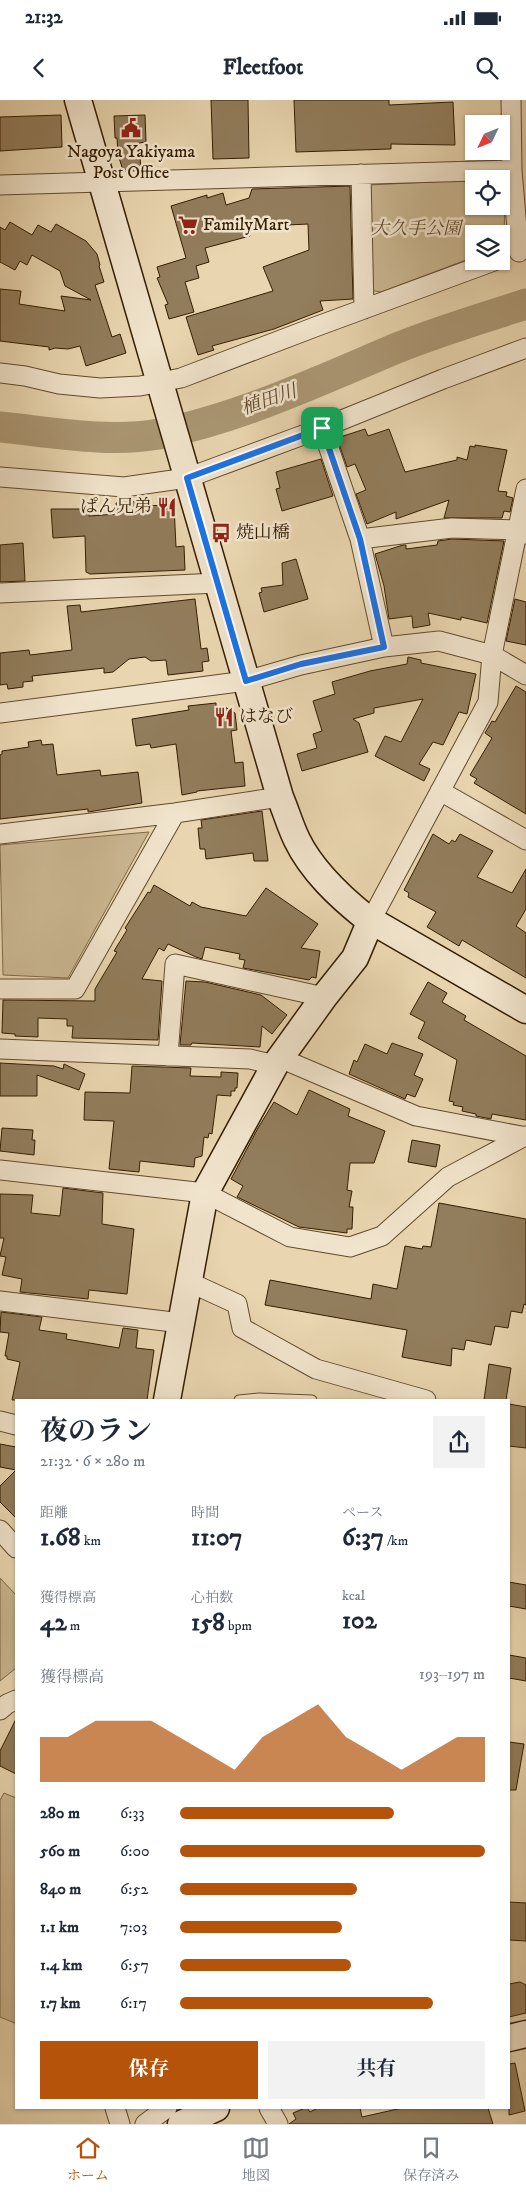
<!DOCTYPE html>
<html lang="ja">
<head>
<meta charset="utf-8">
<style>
	:root { --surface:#fff; --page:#f2f2f3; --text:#1f2937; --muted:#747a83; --line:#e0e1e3; --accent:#b45309 }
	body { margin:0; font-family:"IM FELL DW Pica","Noto Serif JP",serif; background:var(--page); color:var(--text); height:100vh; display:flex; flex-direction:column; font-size:19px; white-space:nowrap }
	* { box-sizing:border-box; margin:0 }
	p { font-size:16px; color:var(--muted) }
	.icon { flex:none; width:28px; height:28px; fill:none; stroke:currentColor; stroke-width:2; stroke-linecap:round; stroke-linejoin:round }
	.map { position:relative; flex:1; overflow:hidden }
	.sheet { position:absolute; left:15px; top:1299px; width:495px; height:710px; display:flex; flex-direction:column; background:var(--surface); border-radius:0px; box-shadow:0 1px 4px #0004 }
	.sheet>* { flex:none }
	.needle { width:32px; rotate:227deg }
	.fabs { position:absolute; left:465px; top:15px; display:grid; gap:10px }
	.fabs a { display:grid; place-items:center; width:45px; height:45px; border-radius:0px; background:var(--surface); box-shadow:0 1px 4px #0004; font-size:25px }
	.pin { position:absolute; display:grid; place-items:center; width:42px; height:42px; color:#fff; margin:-21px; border-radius:10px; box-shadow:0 2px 8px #0006 }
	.round { display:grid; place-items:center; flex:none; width:52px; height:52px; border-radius:0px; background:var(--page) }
	.summary { display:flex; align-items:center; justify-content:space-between; height:85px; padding:0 25px }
	h1 { font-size:28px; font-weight:700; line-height:38px }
	.figures { display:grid; grid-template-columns:repeat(3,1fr); gap:8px; height:85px; padding:5px 25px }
	.figures div { display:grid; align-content:center }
	.figures b { font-size:25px; font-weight:700 }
	.figures small { font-size:14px; font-weight:400 }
	.figures p { font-size:14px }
	.chart { height:140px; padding:10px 25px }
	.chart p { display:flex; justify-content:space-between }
	.chart svg { width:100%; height:90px; margin-top:5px; fill:var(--accent); opacity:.7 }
	.cta { display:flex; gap:10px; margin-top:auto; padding:10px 25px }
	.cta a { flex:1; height:58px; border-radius:0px; background:var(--accent); color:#fff; font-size:20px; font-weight:700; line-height:58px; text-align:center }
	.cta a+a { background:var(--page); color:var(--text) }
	ul { padding:0 25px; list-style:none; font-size:16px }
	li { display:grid; grid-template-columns:80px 60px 1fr; align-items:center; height:38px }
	li i { height:12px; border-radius:6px; background:var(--accent) }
	.status { display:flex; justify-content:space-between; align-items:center; height:35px; padding:0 25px; background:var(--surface); direction:ltr }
	.status svg { height:14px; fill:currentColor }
	header { display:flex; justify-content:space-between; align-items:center; height:65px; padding:0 25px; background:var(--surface); font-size:22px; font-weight:700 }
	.tabs { display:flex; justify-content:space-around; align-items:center; height:70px; border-top:1px solid var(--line); background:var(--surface); font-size:14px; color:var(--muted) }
	.tabs a { display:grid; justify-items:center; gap:2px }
	.tabs .active { color:var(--accent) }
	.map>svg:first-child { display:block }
	.green { fill:#cab792; stroke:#7f6a49 }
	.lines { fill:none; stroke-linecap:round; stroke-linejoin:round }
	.river { stroke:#ab9774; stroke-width:31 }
	.building { fill:#927d5c; stroke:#341d00 }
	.lane-casing { stroke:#614b2c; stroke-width:11 }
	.street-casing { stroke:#614b2c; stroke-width:21 }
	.secondary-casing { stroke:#341d00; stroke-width:29 }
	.lane { stroke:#f1e4cc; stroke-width:9 }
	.street { stroke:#f1e4cc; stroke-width:19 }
	.secondary { stroke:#f1e4cc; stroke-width:26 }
	.route-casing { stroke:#fff; stroke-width:10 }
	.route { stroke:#1a73e8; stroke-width:6 }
	.labels { text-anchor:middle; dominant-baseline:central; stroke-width:5; stroke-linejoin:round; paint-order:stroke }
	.poi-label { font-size:18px; fill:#341d00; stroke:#f1e4cc; text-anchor:start }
	.park-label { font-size:18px; font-style:italic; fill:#614b2c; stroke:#f1e4cc }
	.water-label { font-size:19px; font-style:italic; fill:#5e4829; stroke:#f1e4cc }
</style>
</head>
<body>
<div class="status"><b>21:32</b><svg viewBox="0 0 49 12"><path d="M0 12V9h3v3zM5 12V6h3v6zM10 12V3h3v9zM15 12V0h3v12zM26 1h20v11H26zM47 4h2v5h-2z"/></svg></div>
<header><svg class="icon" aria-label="back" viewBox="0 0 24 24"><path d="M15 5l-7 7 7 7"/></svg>Fleetfoot<svg class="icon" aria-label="search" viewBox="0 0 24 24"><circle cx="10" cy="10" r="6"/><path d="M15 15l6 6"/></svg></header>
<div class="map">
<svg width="526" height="2024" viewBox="0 0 526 2024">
	<rect width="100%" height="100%" fill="#e9d6b0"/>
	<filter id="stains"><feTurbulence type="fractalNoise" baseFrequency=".004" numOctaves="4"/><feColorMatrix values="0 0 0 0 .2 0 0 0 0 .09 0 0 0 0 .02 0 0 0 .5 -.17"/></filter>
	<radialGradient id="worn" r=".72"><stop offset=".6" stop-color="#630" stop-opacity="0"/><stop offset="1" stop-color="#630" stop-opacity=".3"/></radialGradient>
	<!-- green -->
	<path class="green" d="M474,80v26h27v-25l4,4 -1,61 -3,1v-13h-27v23l-93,35 -12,-2v-105z
		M149,732l-81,146 -65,-3 -3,-130z
		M0,1478l16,17v73l-16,13z
		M4,1693l12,5v230l-1,-5 -15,-6v-217z"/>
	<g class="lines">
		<!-- river -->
		<path class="river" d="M0,327c51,5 107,16 159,7 81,-16 162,-54 238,-86 42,-17 86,-30 129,-44"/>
	</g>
	<!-- building -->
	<path class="building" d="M211,0h37l1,58 -36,1z
		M294,0h95v5l64,-3 2,43 -64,-1v5l-95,3z
		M61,15l1,32 -62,4v-34z
		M145,15l1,27 -7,1 2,27h-18l-5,-15 -1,-17h-2l-1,-22z
		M350,86l3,113 -33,2 3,9 -49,19 -62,17 2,4 -16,5 -12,-38 87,-26 -10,-24 46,-17 -1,-26 -61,3 3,9 -45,12 4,14 -13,4 3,12 -14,4 9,30 -25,7 -4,-14 3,-1 -11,-26 3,-1 -3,-10 29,-9 -15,-52 36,-11v3l16,-5 3,12 23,-7 3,-9z
		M10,122l22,13 6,-10 13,7 5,-8 30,17 11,13 3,11 -1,1 5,16 -9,3 17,52 8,-3 6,19 -40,13 -6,-20 -12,3 -13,-1 -6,2v-3l-49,-6v-52l21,2 -2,13 46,7 -4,-15 30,4 -26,-14 -5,-15 -28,-16 -5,10 -7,-4 -5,9 -15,-8v-35l5,3z
		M365,329l3,7 21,-7 16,43 52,-12v-3l10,3 3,-14 5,1v-2l32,5 -9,41 9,1 -1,4 7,2 -3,14 -6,-1 -2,7h-58l5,-18 -53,19v-7l-29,12 -11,-30 10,-4 -11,-26 -8,3 -10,-29z
		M321,359l12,37 -51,15 -6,-22 4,-1 -4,-16z
		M142,401v5l32,-1 2,42 8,-1 1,24 -95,4 -4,-2 -1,-36 -32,2 -2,-29h38v7l28,-2 -1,-11z
		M452,439l52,2 -17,82 -26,-6v3l-33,-7 2,12 -17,3 -1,-12 -23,3 -5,-33 -9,-32 28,-9h3v4l31,-4 1,-4z
		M23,443l2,38 -25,1v-37z
		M296,459l12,40 -44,13 -5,-19 3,-1 -1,-4 22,-3 -1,-22z
		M195,499l6,50 6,-1 2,13 -7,1 1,9 -35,4 -2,-15 -15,1 -6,-4 -16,2 -16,13 -9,1v-5l-72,8 1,5 -10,1v5l-15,2 -1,-5 -7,1v-32l29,-3 1,5 42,-5 -5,-44 13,-1 1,7z
		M515,499l11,3v43l-20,-4z
		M408,557l13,3v3l55,11 -9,40 -8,-2 -16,33 -10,-3 -14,22 11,5 -6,12 -49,-25 10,-20 16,6 22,-43 -49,9v5l-21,6 6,4 9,29 -66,19 -5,-17 20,-6 -4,-14 9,-3 -9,-30 22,-7 -3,-12 38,-11 37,-7z
		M516,586l10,6v122l-52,-31 3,-4 -7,-4 22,-37 -7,-5 7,-12 3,1z
		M216,603v5l9,-1 10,6 2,17 -6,1 4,32 8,-1 2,24 -48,5v1l-15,3 -6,-51 -25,4 -1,-4 -14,2 -4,-27 57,-9 -1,-4z
		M41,640l1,5 11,-1 4,31 43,-5 1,6 37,-4 4,31 -54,9v-3l-88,10v-64l2,-1v-3l27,-4 -1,-5z
		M262,711l6,50h-14l-1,-8 -47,6 -1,-10h-5l-2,-21h4l-1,-8z
		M433,734l16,10 3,-4 3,2 5,-8 33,17 -16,26 35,16 14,-24v40l-10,17 10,7v45l-64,-38 -3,6 -32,-19 9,-15 -28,-15 1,-4 -5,-3z
		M154,785l36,21 2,-4 9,5 45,9 20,-28 52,36 -17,24 19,3 -4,27 -4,-1 -3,3 -66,-12 2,-8 -6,-1 1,-5 -35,-7 -3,12 -6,-2 -28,-13 -4,7 -5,-3 -17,31 20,2 -4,59 -86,-2 1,-12h-6v-7l-29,-1v19l-23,-1v-2l-13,-1 1,-33 92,1v-12l22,-37 -3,-1 13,-21 -2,-2 23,-36 2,1z
		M186,881l19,1 56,13 26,20 -15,19 -10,-8 -2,21 -68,-4 -1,2h-11z
		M428,882l19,11 -5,9 24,14 -2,4 62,36v64l-34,-6 -1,5 -15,-3v-2l-14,-3 1,-4 -10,-2 1,-3 -5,-1 8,-41 -39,-22 7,-16 -15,-8z
		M392,943l31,11 -9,21 9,4 -8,18 -8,-3 -2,5 -56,-25 5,-14 3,2 8,-18 22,10z
		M0,963l54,3 9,3 1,-5 21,10 -6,16 -42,-15v21h-37z
		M132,966l59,2 -1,8 31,1v-5l17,1 -1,15h-2v3h-4v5l-14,-1 -5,39 -3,-1 -1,5 -4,-1 -2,19 -7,2 -1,9 -54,-6 -1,11 -30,-3 5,-48 -30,-1 1,-28 45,1z
		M309,990l41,19 -2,7 37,15 -11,32h-24l-3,27 5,1 -3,16h4l-1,22h-5v4l-48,-6 -62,-30 6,-11 -12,-7 27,-51 16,-26 23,13z
		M2,1028l31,2 -1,10h3l-1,15 -34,-4z
		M412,1040l28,5 -4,22 -28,-5z
		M63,1088l40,5 -1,31 32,5 -7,65 -38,-4 -1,9 -68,-7 2,-13 -20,-4 4,-18 -6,-1 4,-18h-4v-44l33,1 -2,18 29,3z
		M439,1103l87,16v86l-2,-1 -2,9 -11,-2 -3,17 -13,-2 -4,19 -25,-5 -2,10 -12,-2 -1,18 -11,-2 -38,-7 5,-27 -142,-25 5,-25 101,19 2,-15 24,5 8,-43 17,3 1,-3 8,1z
		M1,1212l41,5 -3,13 28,4 -1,5 53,9 4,-20 15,2 -2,18 18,2 -7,50h-135l8,-38 -13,-3v-3h-2l4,-23 -9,-1z
		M489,1264l22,4 -5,32h-22z
		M509,1304l17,3v41l-17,-2z
		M0,1344l16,3v23l-16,-3z
		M16,1370v48l-16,-16v-16z
		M509,1482l17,3v24l-17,-3z
		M509,1555l17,3v23l-17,-3z
		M16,1619v55l-16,-8v-15z
		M509,1642l15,2 -8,46h-7z
		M509,1802l17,1v38l-17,-1z
		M520,1882l6,3v28l-17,4v-33z
		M515,1963l10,48 -16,4v-51z
		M305,2008h2l3,4 8,-4h42l2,9 40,-9h86l5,16h-204l7,-5 -3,-6z"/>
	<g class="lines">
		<defs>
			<path id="lane" d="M239,1300l20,-2 53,2"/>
			<path id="street" d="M511,0l1,70 7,82
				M361,74l3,135
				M0,85l512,-15
				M0,273l25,3 34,8 41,4 40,-2 41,-8 134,-51 179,-66
				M322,328l38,111 24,108
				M0,377l124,10 63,-9 135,-50 121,-49 83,-31
				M360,439l92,-11 67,2 7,4
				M0,493l218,-10
				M0,613l246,-32 55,-16 83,-18 55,-6 53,14 34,20
				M440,691l86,49
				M0,734l175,-21 105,-16
				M371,820l117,-218 4,-47 34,-166
				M0,889h75l100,-176
				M0,949l250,10 25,6
				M168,956l7,-92 149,33
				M280,958l136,58 110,21
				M0,1070l205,23 85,44 60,10 32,-11 66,-59 77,-41
				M189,1182l48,22 5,24 74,41 110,31
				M0,1201l181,22
				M0,1321l16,4
				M0,1430l16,18
				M0,1610l7,-6 9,-4
				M115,2008l5,16
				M269,2008l9,16
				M145,2024l22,-16"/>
			<path id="secondary" d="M78,0l202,697c6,14 10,29 17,43 15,31 42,56 68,77l161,93
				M167,1300l38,-207 70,-128 49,-68 31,-39 16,-38
				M509,1938l17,-4
				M181,2024l35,-16"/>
		</defs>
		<!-- lane casing -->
		<use href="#lane" class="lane-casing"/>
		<!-- street casing -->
		<use href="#street" class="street-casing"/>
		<!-- secondary casing -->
		<use href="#secondary" class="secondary-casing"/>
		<!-- lane -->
		<use href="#lane" class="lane"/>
		<!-- street -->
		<use href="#street" class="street"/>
		<!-- secondary -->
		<use href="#secondary" class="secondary"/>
	</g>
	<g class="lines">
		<defs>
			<path id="route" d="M322,328l38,111 24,108 -83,17 -55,17 -59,-203z"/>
		</defs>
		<!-- route casing -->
		<use href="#route" class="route-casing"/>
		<!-- route -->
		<use href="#route" class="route"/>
	</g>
	<!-- icons -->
	<defs>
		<symbol id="civic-bare" viewBox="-9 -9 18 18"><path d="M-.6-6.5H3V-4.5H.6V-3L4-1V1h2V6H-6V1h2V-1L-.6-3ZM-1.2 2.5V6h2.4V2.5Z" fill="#8f2418" stroke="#f1e4cc" stroke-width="2.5" paint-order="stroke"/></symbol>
		<symbol id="supermarket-bare" viewBox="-9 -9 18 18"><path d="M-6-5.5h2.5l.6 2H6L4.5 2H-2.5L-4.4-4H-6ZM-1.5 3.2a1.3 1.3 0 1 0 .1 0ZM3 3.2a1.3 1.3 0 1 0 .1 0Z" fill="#8f2418" stroke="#f1e4cc" stroke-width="2.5" paint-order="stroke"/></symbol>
		<symbol id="restaurant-bare" viewBox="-9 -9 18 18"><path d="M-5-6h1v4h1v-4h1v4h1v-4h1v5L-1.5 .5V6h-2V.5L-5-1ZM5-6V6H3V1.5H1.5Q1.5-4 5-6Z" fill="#8f2418" stroke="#f1e4cc" stroke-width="2.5" paint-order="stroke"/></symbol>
		<symbol id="bus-bare" viewBox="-9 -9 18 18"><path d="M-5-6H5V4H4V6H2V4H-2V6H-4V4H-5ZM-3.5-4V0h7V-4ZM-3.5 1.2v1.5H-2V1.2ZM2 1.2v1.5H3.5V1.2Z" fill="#8f2418" stroke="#f1e4cc" stroke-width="2.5" paint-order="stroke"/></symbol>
	</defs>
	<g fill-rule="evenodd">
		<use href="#civic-bare" x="117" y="14" width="28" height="28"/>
		<use href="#supermarket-bare" x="174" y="111" width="28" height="28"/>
		<use href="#restaurant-bare" x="153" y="393" width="28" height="28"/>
		<use href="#bus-bare" x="207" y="419" width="28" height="28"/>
		<use href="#restaurant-bare" x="210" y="603" width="28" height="28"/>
	</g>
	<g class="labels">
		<!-- poi labels -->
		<g class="poi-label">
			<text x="131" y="52" text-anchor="middle">Nagoya Yakiyama<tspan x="131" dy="21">Post Office</tspan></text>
			<text x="203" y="125">FamilyMart</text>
			<text x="152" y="407" text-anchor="end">ぱん兄弟</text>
			<text x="236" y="433">焼山橋</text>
			<text x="239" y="617">はなび</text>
		</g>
		<!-- park labels -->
		<g class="park-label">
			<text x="416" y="129">大久手公園</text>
		</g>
		<!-- water labels -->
		<g class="water-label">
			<text transform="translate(269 300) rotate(-19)">植田川</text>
		</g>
	</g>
	<rect width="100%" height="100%" filter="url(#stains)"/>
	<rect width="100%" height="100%" fill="url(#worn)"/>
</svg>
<div class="fabs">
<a><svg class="needle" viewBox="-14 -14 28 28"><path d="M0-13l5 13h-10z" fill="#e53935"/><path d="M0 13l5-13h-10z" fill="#747a83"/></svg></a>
<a><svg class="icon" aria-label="locate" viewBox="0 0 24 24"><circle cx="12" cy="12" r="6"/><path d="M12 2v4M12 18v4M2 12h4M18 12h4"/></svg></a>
<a><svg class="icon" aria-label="layers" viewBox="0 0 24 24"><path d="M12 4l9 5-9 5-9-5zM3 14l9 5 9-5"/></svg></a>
</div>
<div class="pin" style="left:322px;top:328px;background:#1e9e55"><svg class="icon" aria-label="arrive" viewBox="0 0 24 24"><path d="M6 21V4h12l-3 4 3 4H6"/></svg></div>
<section class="sheet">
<div class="summary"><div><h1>夜のラン</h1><p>21:32 · 6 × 280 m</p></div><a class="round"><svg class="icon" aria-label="share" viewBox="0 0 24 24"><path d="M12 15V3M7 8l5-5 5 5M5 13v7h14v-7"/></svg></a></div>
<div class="figures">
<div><p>距離</p><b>1.68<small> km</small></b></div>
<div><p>時間</p><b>11:07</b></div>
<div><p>ペース</p><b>6:37<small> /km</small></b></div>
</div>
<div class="figures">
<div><p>獲得標高</p><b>42<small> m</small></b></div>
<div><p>心拍数</p><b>158<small> bpm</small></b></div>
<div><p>kcal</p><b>102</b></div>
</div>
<div class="chart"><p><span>獲得標高</span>193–197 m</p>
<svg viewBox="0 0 160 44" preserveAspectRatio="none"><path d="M0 44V22L10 22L20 14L30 14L40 14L50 22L60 30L70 38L80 22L90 14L100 6L110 22L120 30L130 38L140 30L150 22L160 22V44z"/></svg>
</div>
<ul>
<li><b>280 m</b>6:33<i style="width:70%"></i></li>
<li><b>560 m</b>6:00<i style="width:100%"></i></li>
<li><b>840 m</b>6:52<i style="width:58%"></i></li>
<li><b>1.1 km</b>7:03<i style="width:53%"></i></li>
<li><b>1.4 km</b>6:57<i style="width:56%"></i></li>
<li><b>1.7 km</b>6:17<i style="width:83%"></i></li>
</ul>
<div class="cta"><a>保存</a><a>共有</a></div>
</section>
</div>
<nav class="tabs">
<a class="active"><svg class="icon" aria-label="home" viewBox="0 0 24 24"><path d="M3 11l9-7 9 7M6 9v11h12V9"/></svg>ホーム</a>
<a><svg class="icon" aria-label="map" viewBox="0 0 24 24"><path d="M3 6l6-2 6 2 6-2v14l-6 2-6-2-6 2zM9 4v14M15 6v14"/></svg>地図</a>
<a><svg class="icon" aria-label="saved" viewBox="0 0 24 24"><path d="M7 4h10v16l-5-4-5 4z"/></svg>保存済み</a>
</nav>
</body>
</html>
